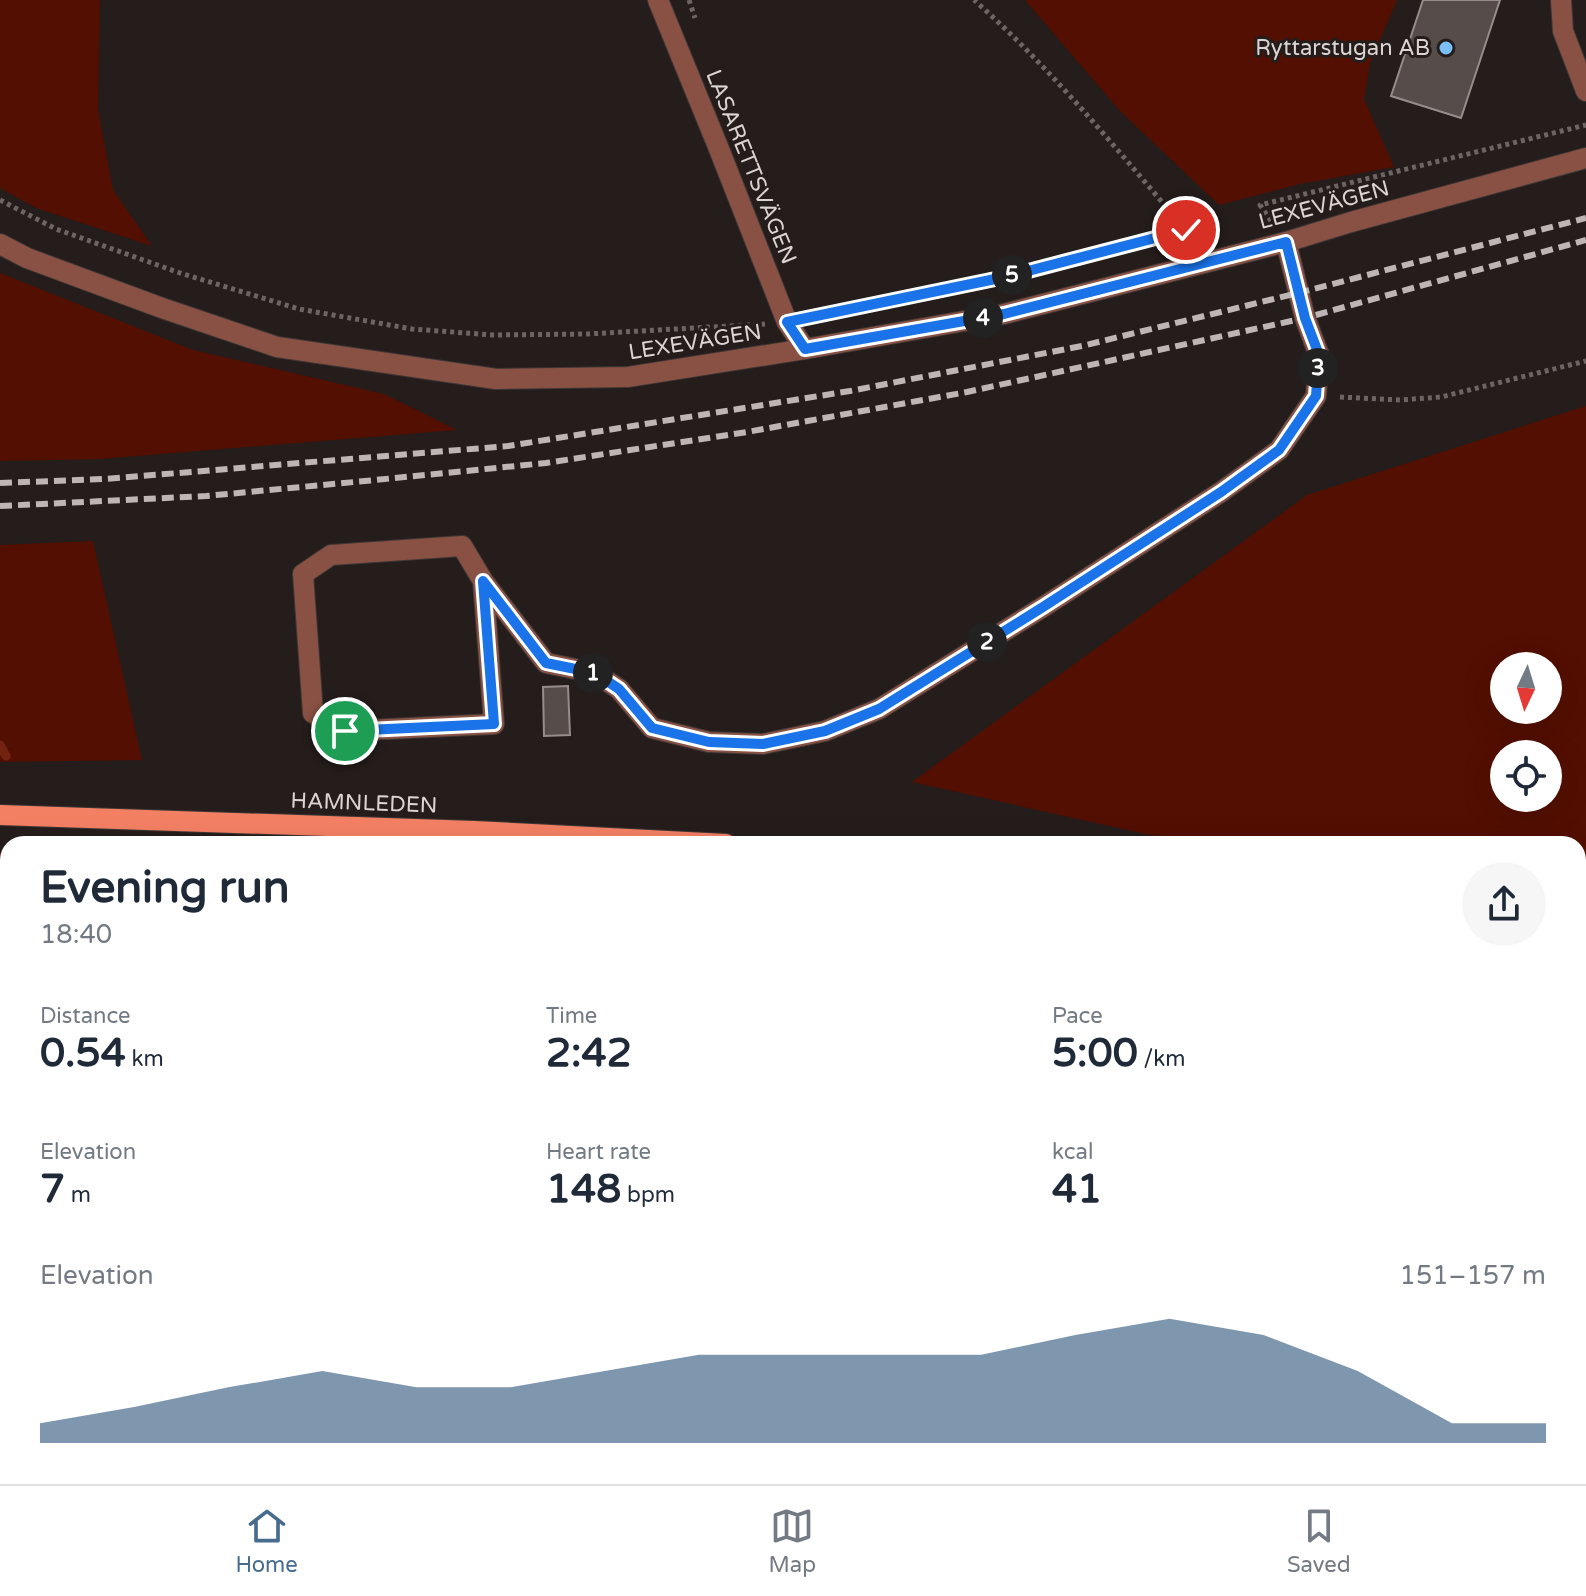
<!DOCTYPE html>
<html lang="en">
<head>
<meta charset="utf-8">
<style>
	:root { --surface:#fff; --page:#f6f6f7; --text:#1f2937; --muted:#747a83; --line:#e0e1e3; --accent:#486c8e }
	body { margin:0; font-family:"Varela Round",sans-serif; background:var(--page); color:var(--text); height:100vh; display:flex; flex-direction:column; font-size:30px; white-space:nowrap }
	* { box-sizing:border-box; margin:0 }
	p { font-size:26px; color:var(--muted) }
	.icon { flex:none; width:44px; height:44px; fill:none; stroke:currentColor; stroke-width:2; stroke-linecap:round; stroke-linejoin:round }
	.map { position:relative; flex:1; overflow:hidden }
	.details { position:absolute; left:0px; top:836px; width:1586px; height:648px; display:flex; flex-direction:column; background:var(--surface); border-radius:24px 24px 0 0; box-shadow:0 8px 32px #0002 }
	.details>* { flex:none }
	.needle { width:52px; rotate:184deg }
	.controls { position:absolute; left:1490px; top:652px; display:grid; gap:16px }
	.controls a { display:grid; place-items:center; width:72px; height:72px; border-radius:50%; background:var(--surface); box-shadow:0 8px 32px #0002; font-size:40px }
	.pin { position:absolute; display:grid; place-items:center; width:68px; height:68px; color:#fff; margin:-34px; border:4px solid #fff; border-radius:50%; box-shadow:0 2px 8px #0007 }
	.km { position:absolute; width:40px; height:40px; margin:-20px; border-radius:50%; background:#222; color:#fff; font-size:22px; line-height:40px; text-align:center }
	.round { display:grid; place-items:center; flex:none; width:84px; height:84px; border-radius:42px; background:var(--page) }
	.headline { display:flex; align-items:center; justify-content:space-between; height:136px; padding:0 40px }
	h1 { font-size:44px; font-weight:700; line-height:60px }
	.figures { display:grid; grid-template-columns:repeat(3,1fr); gap:12px; height:136px; padding:8px 40px }
	.figures div { display:grid; align-content:center }
	.figures b { font-size:40px; font-weight:700 }
	.figures small { font-size:22px; font-weight:400 }
	.figures p { font-size:22px }
	.chart { height:224px; padding:16px 40px }
	.chart p { display:flex; justify-content:space-between }
	.chart svg { width:100%; height:144px; margin-top:8px; fill:var(--accent); opacity:.7 }
	.tab-bar { display:flex; justify-content:space-around; align-items:center; height:112px; border-top:2px solid var(--line); background:var(--surface); font-size:22px; color:var(--muted) }
	.tab-bar a { display:grid; justify-items:center; gap:4px }
	.tab-bar .current { color:var(--accent) }
	.map>svg:first-child { display:block }
	.green { fill:#530f01; fill-rule:evenodd }
	.lines { fill:none; stroke-linecap:round; stroke-linejoin:round }
	.stream { stroke:#722310; stroke-width:9 }
	.building { fill:#564d4a; stroke:#968c89; stroke-width:2 }
	.minor-casing { stroke:#3e3735; stroke-width:22 }
	.major-casing { stroke:#3e3735; stroke-width:22 }
	.path { stroke:#6c6563; stroke-width:5; stroke-dasharray:4 4; stroke-linecap:butt }
	.minor { stroke:#895143; stroke-width:20 }
	.major { stroke:#f48064; stroke-width:20 }
	.rail { stroke:#bdb6b5; stroke-width:6; stroke-dasharray:12 6; stroke-linecap:butt }
	.route-casing { stroke:#fff; stroke-width:16 }
	.route { stroke:#1a73e8; stroke-width:10 }
	.poi-dot { fill:#79bff8; stroke:#251d1b; stroke-width:3 }
	.labels { text-anchor:middle; dominant-baseline:central; stroke-width:6; stroke-linejoin:round; paint-order:stroke }
	.poi-label { font-size:22px; fill:#dad4d3; stroke:#251d1b; text-anchor:end }
	.street-label { font-size:22px; fill:#dad4d3; stroke:#251d1b }
</style>
</head>
<body>
<div class="map">
<svg width="1586" height="1484" viewBox="0 0 1586 1484">
	<rect width="100%" height="100%" fill="#251d1b"/>
	<!-- green -->
	<path class="green" d="M0,0h100l-2,109 15,81 39,56 -116,-38 -36,-20z
		M1025,0h372l-27,63 -6,36 30,68 -94,17 -81,21 -99,-94z
		M0,273l193,77 191,44 73,36 -357,29 -100,2z
		M1586,406v466l-8,-1v-27h-285l-143,-9 -238,-53 395,-287zM1504,666h44v44h-44zM1504,754h44v44h-44z
		M93,541l49,219 -142,2v-217z
		M0,852h8v189l-8,1z
		M1578,979l8,2v128l-8,-3z"/>
	<g class="lines">
		<!-- stream -->
		<path class="stream" d="M0,745l6,11
			M613,1484l2,-8"/>
	</g>
	<!-- building -->
	<path class="building" d="M1423,0h77l-39,118 -70,-22z
		M568,686l2,49 -26,1 -1,-49z
		M8,1336v38l-7,2 -1,-38z
		M123,1476h58l4,7 -57,1z
		M225,1476h29l-7,8h-25l-2,-3z
		M369,1476h67l7,8h-67z
		M781,1476h83v8h-83z
		M1562,1476l24,2v6h-26z"/>
	<g class="lines">
		<defs>
			<path id="minor" d="M658,0l61,149 68,173 18,27
				M1561,0l2,31 23,60
				M0,244l27,14 135,50 115,39 219,32 132,-2 177,-28 199,-35 282,-72 65,-20 235,-64
				M462,546l21,35 11,143 -149,7 -32,-18 -10,-139 28,-19z
				M483,581l63,82 49,10 24,16 33,39 57,14 54,2 62,-13 54,-22 164,-102 178,-115 58,-42 37,-54 3,-41 -14,-37 -19,-76
				M0,1085l8,-1
				M1578,1153l8,3
				M0,1469l8,-3
				M315,1476l4,8
				M934,1476l1,8
				M1193,1476l37,8"/>
			<path id="major" d="M0,815l474,16 252,13
				M1578,915l8,2"/>
		</defs>
		<!-- minor casing -->
		<use href="#minor" class="minor-casing"/>
		<!-- major casing -->
		<use href="#major" class="major-casing"/>
		<!-- path -->
		<path class="path" d="M689,0l6,18
			M0,200l56,29 124,44 119,36 113,20 81,6 94,-1 178,-10
			M1271,221l-11,-16 326,-80
			M810,318l195,-41 181,-47c-68,-79 -134,-161 -212,-230
			M1340,397l60,3 41,-3 145,-36
			M1578,1116l8,4
			M0,1187l8,-1
			M1578,1309l8,2
			M570,1484l2,-8
			M1147,1484v-8"/>
		<!-- minor -->
		<use href="#minor" class="minor"/>
		<!-- major -->
		<use href="#major" class="major"/>
		<!-- rail -->
		<path class="rail" d="M0,483l105,-4 403,-33 342,-55 232,-45 216,-53 288,-75
			M0,506l206,-10 159,-15 181,-18 201,-31 220,-40 338,-74 281,-78"/>
	</g>
	<g class="lines">
		<defs>
			<path id="route" d="M345,731l149,-7 -11,-143 63,82 49,10 24,16 33,39 57,14 54,2 62,-13 54,-22 164,-102 178,-115 58,-42 37,-54 3,-41 -14,-37 -19,-76 -282,72 -199,35 -18,-27 218,-45 181,-47"/>
		</defs>
		<!-- route casing -->
		<use href="#route" class="route-casing"/>
		<!-- route -->
		<use href="#route" class="route"/>
	</g>
	<!-- markers -->
	<circle class="poi-dot" cx="1446" cy="48" r="8"/>
	<g class="labels">
		<!-- poi labels -->
		<g class="poi-label">
			<text x="1430" y="48">Ryttarstugan AB</text>
		</g>
		<!-- street labels -->
		<g class="street-label">
			<text transform="translate(751 167) rotate(68)">LASARETTSVÄGEN</text>
			<text transform="translate(1324 205) rotate(-15)">LEXEVÄGEN</text>
			<text transform="translate(695 342) rotate(-9)">LEXEVÄGEN</text>
			<text transform="translate(364 803) rotate(2)">HAMNLEDEN</text>
		</g>
	</g>
</svg>
<div class="controls">
<a><svg class="needle" viewBox="-14 -14 28 28"><path d="M0-13l5 13h-10z" fill="#e53935"/><path d="M0 13l5-13h-10z" fill="#747a83"/></svg></a>
<a><svg class="icon" aria-label="locate" viewBox="0 0 24 24"><circle cx="12" cy="12" r="6"/><path d="M12 2v4M12 18v4M2 12h4M18 12h4"/></svg></a>
</div>
<div class="pin" style="left:345px;top:731px;background:#1e9e55"><svg class="icon" aria-label="arrive" viewBox="0 0 24 24"><path d="M6 21V4h12l-3 4 3 4H6"/></svg></div>
<div class="pin" style="left:1186px;top:230px;background:#d93025"><svg class="icon" aria-label="check" viewBox="0 0 24 24"><path d="M5 12l5 5 9-10"/></svg></div>
<b class="km" style="left:593px;top:673px">1</b>
<b class="km" style="left:987px;top:642px">2</b>
<b class="km" style="left:1318px;top:368px">3</b>
<b class="km" style="left:983px;top:318px">4</b>
<b class="km" style="left:1012px;top:275px">5</b>
<section class="details">
<div class="headline"><div><h1>Evening run</h1><p>18:40</p></div><a class="round"><svg class="icon" aria-label="share" viewBox="0 0 24 24"><path d="M12 15V3M7 8l5-5 5 5M5 13v7h14v-7"/></svg></a></div>
<div class="figures">
<div><p>Distance</p><b>0.54<small> km</small></b></div>
<div><p>Time</p><b>2:42</b></div>
<div><p>Pace</p><b>5:00<small> /km</small></b></div>
</div>
<div class="figures">
<div><p>Elevation</p><b>7<small> m</small></b></div>
<div><p>Heart rate</p><b>148<small> bpm</small></b></div>
<div><p>kcal</p><b>41</b></div>
</div>
<div class="chart"><p><span>Elevation</span>151–157 m</p>
<svg viewBox="0 0 160 44" preserveAspectRatio="none"><path d="M0 44V38L10 33L20 27L30 22L40 27L50 27L60 22L70 17L80 17L90 17L100 17L110 11L120 6L130 11L140 22L150 38L160 38V44z"/></svg>
</div>
</section>
</div>
<nav class="tab-bar">
<a class="current"><svg class="icon" aria-label="home" viewBox="0 0 24 24"><path d="M3 11l9-7 9 7M6 9v11h12V9"/></svg>Home</a>
<a><svg class="icon" aria-label="map" viewBox="0 0 24 24"><path d="M3 6l6-2 6 2 6-2v14l-6 2-6-2-6 2zM9 4v14M15 6v14"/></svg>Map</a>
<a><svg class="icon" aria-label="saved" viewBox="0 0 24 24"><path d="M7 4h10v16l-5-4-5 4z"/></svg>Saved</a>
</nav>
</body>
</html>
